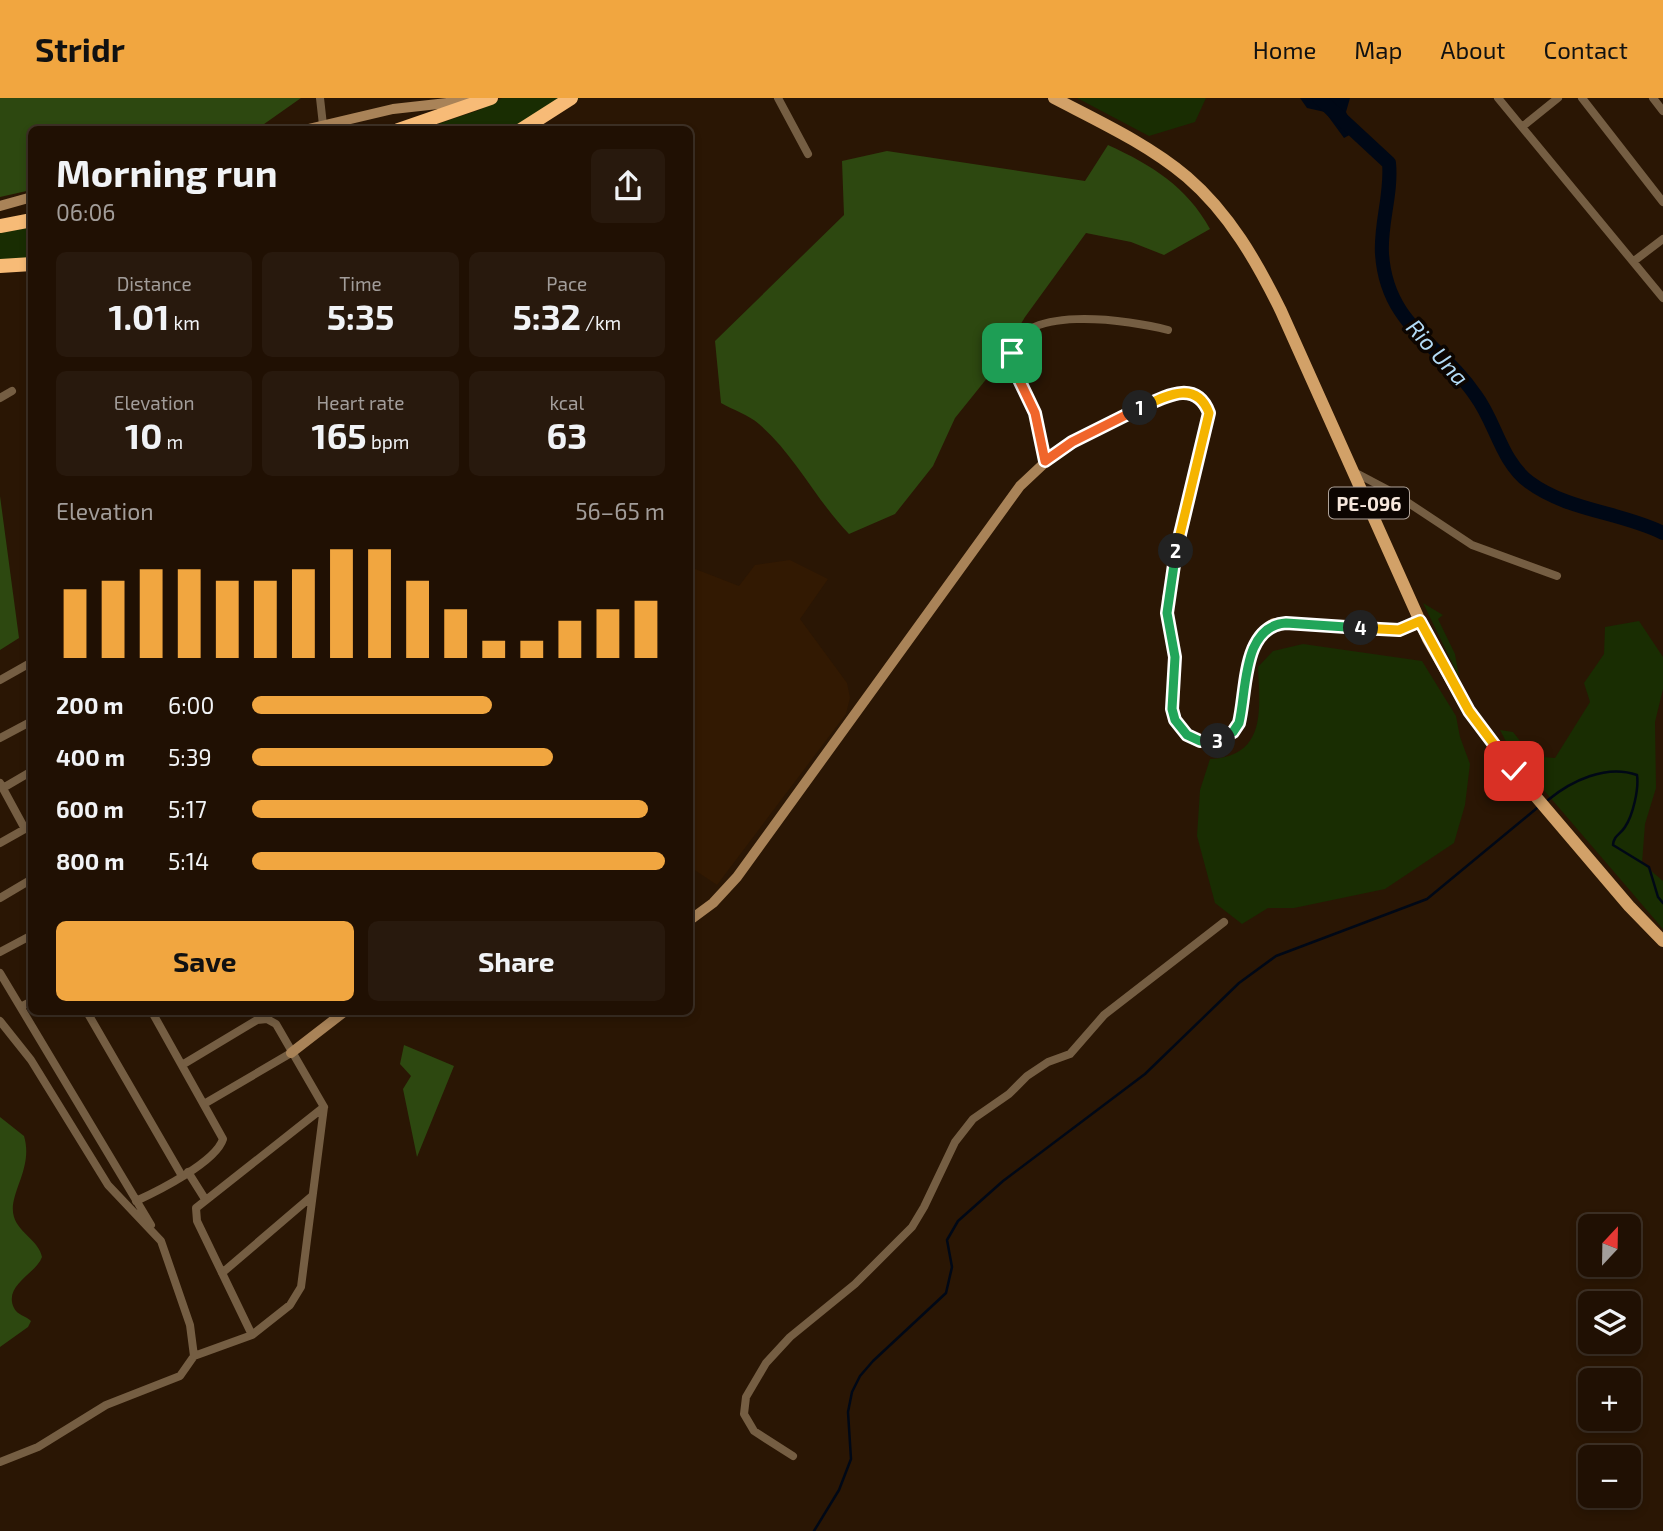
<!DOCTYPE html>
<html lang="en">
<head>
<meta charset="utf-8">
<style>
	:root { --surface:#201003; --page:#28190d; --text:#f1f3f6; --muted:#a29d9a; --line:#3d3025; --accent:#f1a640 }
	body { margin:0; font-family:"Exo 2",sans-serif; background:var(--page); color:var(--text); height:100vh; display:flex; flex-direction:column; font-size:26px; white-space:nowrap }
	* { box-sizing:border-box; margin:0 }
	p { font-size:23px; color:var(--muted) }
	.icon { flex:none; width:38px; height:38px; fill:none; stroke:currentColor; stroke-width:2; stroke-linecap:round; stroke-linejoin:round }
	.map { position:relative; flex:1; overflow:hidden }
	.side { position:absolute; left:28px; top:28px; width:665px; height:889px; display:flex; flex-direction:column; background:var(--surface); border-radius:10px; box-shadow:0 4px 10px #0003,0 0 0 2px var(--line) }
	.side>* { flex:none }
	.needle { width:46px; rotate:22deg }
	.fabs { position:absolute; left:1578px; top:1116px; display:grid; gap:14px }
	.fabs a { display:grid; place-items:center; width:63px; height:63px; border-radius:10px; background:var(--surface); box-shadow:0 4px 10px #0003,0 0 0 2px var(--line); font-size:35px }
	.pin { position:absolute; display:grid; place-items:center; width:60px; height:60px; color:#fff; margin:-30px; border-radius:14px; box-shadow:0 4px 10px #0006 }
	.km { position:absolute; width:35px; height:35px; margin:-18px; border-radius:50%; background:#222; color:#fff; font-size:19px; line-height:35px; text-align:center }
	.round { display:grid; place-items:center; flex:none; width:74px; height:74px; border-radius:10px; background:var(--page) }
	.summary { display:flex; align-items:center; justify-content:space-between; height:119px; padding:0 28px }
	h1 { font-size:38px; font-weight:700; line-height:52px }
	.stats { display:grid; grid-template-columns:repeat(3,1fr); gap:10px; height:119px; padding:7px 28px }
	.stats div { display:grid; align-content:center; border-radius:10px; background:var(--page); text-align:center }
	.stats b { font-size:35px; font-weight:700 }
	.stats small { font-size:19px; font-weight:400 }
	.stats p { font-size:19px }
	.chart { height:196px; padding:14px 28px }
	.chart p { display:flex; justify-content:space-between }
	.chart svg { width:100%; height:126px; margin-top:7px; stroke:var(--accent); stroke-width:6 }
	.primary-button { display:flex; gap:14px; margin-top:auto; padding:14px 28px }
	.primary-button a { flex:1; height:80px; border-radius:10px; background:var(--accent); color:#111; font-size:28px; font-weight:700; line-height:80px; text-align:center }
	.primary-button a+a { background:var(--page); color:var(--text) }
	ul { padding:0 28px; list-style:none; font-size:23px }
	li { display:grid; grid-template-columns:112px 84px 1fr; align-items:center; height:52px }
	li i { height:18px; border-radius:9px; background:var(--accent) }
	header { display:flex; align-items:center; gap:42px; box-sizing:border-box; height:98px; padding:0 35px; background:var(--accent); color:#111 }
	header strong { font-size:33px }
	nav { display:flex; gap:38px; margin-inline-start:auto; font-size:24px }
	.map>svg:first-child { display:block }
	.built { fill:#321902 }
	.green { fill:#192d02 }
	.forest { fill:#2d4810 }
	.water { fill:#000816 }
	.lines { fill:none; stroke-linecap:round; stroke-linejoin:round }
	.stream { stroke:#000816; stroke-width:2.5 }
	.river { stroke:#000816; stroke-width:14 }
	.street { stroke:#755e43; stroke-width:8 }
	.secondary { stroke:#a98358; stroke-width:10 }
	.primary { stroke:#d2a168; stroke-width:12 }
	.highway { stroke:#f7bb77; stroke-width:14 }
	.split-1-casing { stroke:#fff; stroke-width:14 }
	.split-2-casing { stroke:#fff; stroke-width:14 }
	.split-3-casing { stroke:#fff; stroke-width:14 }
	.split-4-casing { stroke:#fff; stroke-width:14 }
	.split-5-casing { stroke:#fff; stroke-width:14 }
	.split-1 { stroke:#f0652b; stroke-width:9 }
	.split-2 { stroke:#f5b400; stroke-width:9 }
	.split-3 { stroke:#22a559; stroke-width:9 }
	.split-4 { stroke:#22a559; stroke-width:9 }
	.split-5 { stroke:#f5b400; stroke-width:9 }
	.labels { text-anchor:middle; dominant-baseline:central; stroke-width:7; stroke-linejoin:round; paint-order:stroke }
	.shield { fill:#0c0501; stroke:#b0a49b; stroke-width:2 }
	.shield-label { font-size:19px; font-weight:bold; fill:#f7e8dd }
	.water-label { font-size:23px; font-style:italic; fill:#b2daf5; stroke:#0c0501 }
</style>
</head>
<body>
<header>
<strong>Stridr</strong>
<nav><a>Home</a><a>Map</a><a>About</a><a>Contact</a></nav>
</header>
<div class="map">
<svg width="1663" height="1433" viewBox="0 0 1663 1433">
	<rect width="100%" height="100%" fill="#2a1604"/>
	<!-- built -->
	<path class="built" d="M790,462l38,19 -28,40 47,64 3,15 -4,16 -129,171 -27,-18v-300l49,19 16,-21z"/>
	<!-- green -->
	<path class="green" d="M502,0h78l-47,31 -113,1 59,-20z
		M1077,0h129l-11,24 -46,14z
		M31,129v43l-31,2v-39z
		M1423,505l20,12 -5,4 17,35 4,23z
		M1639,523l24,36v32l-8,33 1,66 -11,36 -3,39 21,18v48l-151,-176 -12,-23 13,2 19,24 23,2 35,-56 -6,-19 20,-29 1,-27z
		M1303,546l119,17 34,55 4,21 10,27 -5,41 -11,38 -69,46 -91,19h-26l-26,16 -27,-21 -18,-67 3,-46 10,-31c56,-3 50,-48 48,-92l15,-16z"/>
	<!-- forest -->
	<path class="forest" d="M0,0h301l-44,31 -225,1 -1,60 -31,7z
		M1108,47c44,20 79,42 102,84l-46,26 -33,-13 -45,-9 -61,84 -33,55 -37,46 -22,48 -38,48 -46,20c-33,-34 -54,-79 -90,-110 -10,-9 -26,-14 -38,-21l-6,-62 129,-126 -2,-54 45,-10 198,30z
		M0,398l19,142 -19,12z
		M404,947l50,21 -37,91 -14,-68 8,-13 -11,-12z
		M0,1019l24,19c10,33 -17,59 -10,81 5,16 25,24 28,40 -6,17 -39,28 -28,51 3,7 12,8 17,13l-3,6 -28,20z"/>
	<!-- water -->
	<path class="water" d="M1300,0h50l-4,14 9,20 -11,6 -19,-26 -18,-4z"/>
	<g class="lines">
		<!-- stream -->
		<path class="stream" d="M1548,702c23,-19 58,-36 89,-25 2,14 -4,40 -12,52 -5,8 -11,8 -12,18l36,22 9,30 5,6
			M814,1433l25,-41 12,-31 -3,-47 4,-20 8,-16 13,-15 73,-68 6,-26 -5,-27 11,-19 45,-40 142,-107 94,-91 37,-27 151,-57 110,-91"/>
		<!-- river -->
		<path class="river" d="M1319,0l70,65c3,31 -9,61 -7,91 5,72 58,89 94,142 20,27 25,65 53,86 39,29 92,30 134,51"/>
		<!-- street -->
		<path class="street" d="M320,0l3,27
			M778,0l30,56
			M1498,0l165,200
			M1582,0l81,104
			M1653,0l10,13
			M1522,29l36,-29
			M1634,163l29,-22
			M0,300l12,-7
			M1045,363c-3,-15 -4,-32 -9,-47 -7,-18 -23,-35 -24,-54 -3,-60 123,-39 156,-30
			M1356,375l36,19 80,53 85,31
			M0,582l32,-18
			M0,640l32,-17
			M0,685l25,46
			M3,690l29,-17
			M0,745l32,-18
			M0,800l32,-19
			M0,854l32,-17
			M0,875l151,252
			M22,908l10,-5
			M87,914l95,164
			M0,923l31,39 77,125 53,56 29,84 4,31 -14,20 -74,29 -68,42 -38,15
			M182,967l75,-45 10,-1 9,5 48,83 -23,180 -11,18 -38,30 -58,21
			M204,1006l87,-51
			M188,1074l17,27
			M136,1103c22,-10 80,-39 87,-62l-71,-127
			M222,1175l90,-77
			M252,1237l-55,-114 -1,-13 128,-101
			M793,1358l-39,-25 -10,-17 2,-17 20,-34 24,-26 65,-53 57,-57 12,-20 31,-65 18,-23 36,-25 18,-18 21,-14 22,-8 34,-39 120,-93"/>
		<!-- secondary -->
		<path class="secondary" d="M304,32l89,-21 81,-9
			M0,108l32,-9
			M690,822l23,-17 24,-26 283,-391 33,-31 50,-29 74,-34 19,3 13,18 -42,186c-1,19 7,35 8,54 3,31 -16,73 23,88 13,5 24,-1 35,-9 21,-31 3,-90 41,-109l116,8 17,-3 13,-7
			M291,955l53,-41"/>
		<!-- primary -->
		<path class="primary" d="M1054,0c44,23 94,46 133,79 42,36 70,85 94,134l147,328 41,72 45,60 115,135 34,35"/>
		<!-- highway -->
		<path class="highway" d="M398,32l93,-32
			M521,32l50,-32
			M0,128l32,-6
			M0,168l32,-2"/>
	</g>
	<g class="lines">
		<defs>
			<path id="split-1" d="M1012,255l1,14 22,46 10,48 27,-19 68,-34"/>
			<path id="split-2" d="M1140,310c24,-11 56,-30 69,5l-33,138"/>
			<path id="split-3" d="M1176,453l-9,62 8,44 -3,52 3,11 12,15 13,6h18"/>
			<path id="split-4" d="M1218,643l15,-9 6,-9c8,-33 3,-97 47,-100l75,5"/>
			<path id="split-5" d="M1361,530l38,2 21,-9 49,90 45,60"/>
		</defs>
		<!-- split-1 casing -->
		<use href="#split-1" class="split-1-casing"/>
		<!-- split-2 casing -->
		<use href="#split-2" class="split-2-casing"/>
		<!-- split-3 casing -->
		<use href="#split-3" class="split-3-casing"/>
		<!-- split-4 casing -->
		<use href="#split-4" class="split-4-casing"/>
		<!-- split-5 casing -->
		<use href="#split-5" class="split-5-casing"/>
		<!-- split-1 -->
		<use href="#split-1" class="split-1"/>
		<!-- split-2 -->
		<use href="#split-2" class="split-2"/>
		<!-- split-3 -->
		<use href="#split-3" class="split-3"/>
		<!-- split-4 -->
		<use href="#split-4" class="split-4"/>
		<!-- split-5 -->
		<use href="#split-5" class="split-5"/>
	</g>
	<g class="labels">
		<!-- shield labels -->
		<rect class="shield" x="1329" y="389.5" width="80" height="31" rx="5"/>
		<g class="shield-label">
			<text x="1369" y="405">PE-096</text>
		</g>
		<!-- water labels -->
		<g class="water-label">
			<text transform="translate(1438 254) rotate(48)">Rio Una</text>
		</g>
	</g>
</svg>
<div class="fabs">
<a><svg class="needle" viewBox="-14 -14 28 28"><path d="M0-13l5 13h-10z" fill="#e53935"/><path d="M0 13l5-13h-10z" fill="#a29d9a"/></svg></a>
<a><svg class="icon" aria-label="layers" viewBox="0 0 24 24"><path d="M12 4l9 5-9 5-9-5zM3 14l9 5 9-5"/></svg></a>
<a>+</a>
<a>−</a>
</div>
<div class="pin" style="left:1012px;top:255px;background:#1e9e55"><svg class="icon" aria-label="arrive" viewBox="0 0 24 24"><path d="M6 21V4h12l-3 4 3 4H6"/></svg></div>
<div class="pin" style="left:1514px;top:673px;background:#d93025"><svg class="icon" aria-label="check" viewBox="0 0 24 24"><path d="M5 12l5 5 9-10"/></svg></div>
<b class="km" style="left:1140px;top:310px">1</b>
<b class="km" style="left:1176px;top:453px">2</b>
<b class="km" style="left:1218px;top:643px">3</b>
<b class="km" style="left:1361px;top:530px">4</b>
<section class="side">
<div class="summary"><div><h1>Morning run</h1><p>06:06</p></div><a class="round"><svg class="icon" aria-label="share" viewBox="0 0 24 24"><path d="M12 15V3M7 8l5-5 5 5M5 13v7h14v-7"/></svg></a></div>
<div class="stats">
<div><p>Distance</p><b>1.01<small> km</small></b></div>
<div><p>Time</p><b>5:35</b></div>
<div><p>Pace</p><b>5:32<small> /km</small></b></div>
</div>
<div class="stats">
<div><p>Elevation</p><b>10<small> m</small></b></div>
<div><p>Heart rate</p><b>165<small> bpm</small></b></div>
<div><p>kcal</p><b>63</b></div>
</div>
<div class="chart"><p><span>Elevation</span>56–65 m</p>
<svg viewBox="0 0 160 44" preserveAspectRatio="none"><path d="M5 44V20M15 44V17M25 44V13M35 44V13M45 44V17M55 44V17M65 44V13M75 44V6M85 44V6M95 44V17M105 44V27M115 44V38M125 44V38M135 44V31M145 44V27M155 44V24"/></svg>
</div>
<ul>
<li><b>200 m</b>6:00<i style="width:58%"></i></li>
<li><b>400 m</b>5:39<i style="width:73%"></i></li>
<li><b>600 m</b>5:17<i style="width:96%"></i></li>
<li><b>800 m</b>5:14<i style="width:100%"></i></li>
</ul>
<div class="primary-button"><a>Save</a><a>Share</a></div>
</section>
</div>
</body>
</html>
